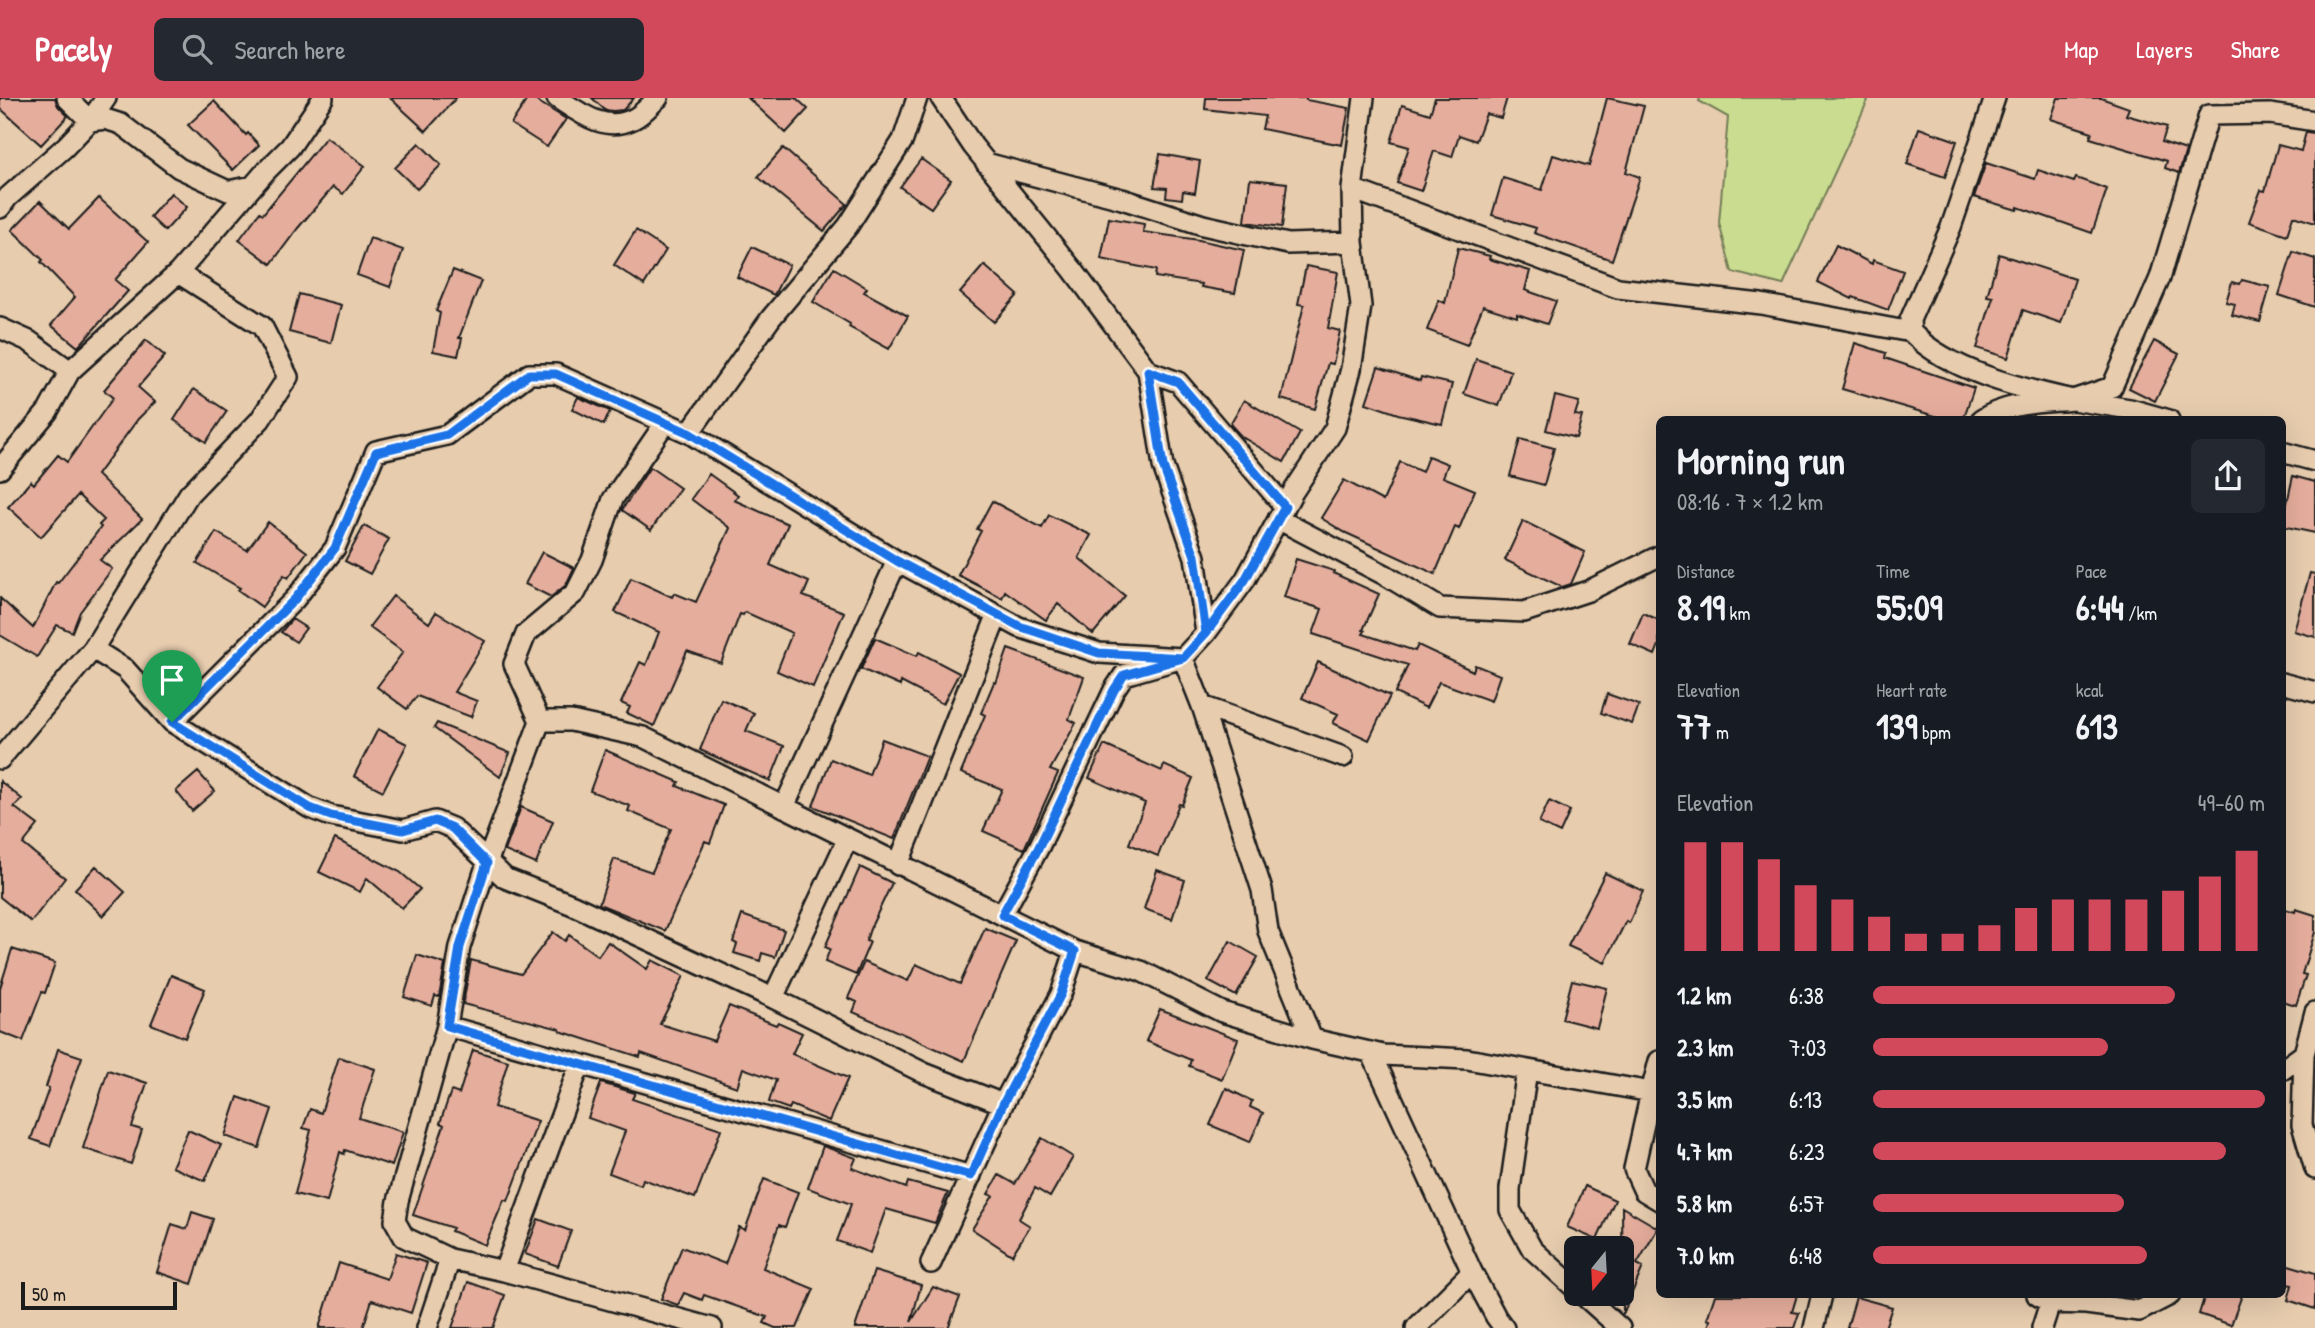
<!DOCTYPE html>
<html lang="en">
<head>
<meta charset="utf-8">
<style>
	:root { --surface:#171b24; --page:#242831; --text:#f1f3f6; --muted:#9ea1a6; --accent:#d1495b }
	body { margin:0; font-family:"Patrick Hand",sans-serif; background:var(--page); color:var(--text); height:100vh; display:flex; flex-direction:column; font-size:26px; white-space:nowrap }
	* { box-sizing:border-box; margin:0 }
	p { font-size:23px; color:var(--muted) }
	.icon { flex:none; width:38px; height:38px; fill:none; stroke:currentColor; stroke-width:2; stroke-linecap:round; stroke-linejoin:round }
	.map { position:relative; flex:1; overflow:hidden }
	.sheet { position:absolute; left:1656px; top:318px; width:630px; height:882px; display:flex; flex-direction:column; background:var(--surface); border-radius:10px; box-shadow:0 7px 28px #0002 }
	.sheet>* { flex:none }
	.needle { width:46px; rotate:198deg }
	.fabs { position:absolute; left:1564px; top:1138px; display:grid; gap:14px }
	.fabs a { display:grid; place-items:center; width:70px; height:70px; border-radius:10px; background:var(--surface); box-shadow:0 7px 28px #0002; font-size:35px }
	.scale { position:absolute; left:21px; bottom:18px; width:156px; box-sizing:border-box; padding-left:7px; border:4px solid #1c1c1c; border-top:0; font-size:19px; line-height:24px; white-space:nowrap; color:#1c1c1c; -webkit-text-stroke:5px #e7ccae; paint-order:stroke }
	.pin { position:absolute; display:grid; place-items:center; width:60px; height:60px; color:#fff; margin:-72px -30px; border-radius:50% 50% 50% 0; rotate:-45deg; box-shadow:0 0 7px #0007 }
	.pin .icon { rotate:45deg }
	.round { display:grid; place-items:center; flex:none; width:74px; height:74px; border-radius:10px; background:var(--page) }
	.head { display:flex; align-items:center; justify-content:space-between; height:119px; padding:0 21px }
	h1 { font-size:38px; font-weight:800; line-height:52px }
	.figures { display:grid; grid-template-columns:repeat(3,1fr); gap:10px; height:119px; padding:7px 21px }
	.figures div { display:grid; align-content:center }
	.figures b { font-size:35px; font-weight:800 }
	.figures small { font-size:19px; font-weight:400 }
	.figures p { font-size:19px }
	.chart { height:196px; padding:14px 21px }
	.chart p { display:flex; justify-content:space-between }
	.chart svg { width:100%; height:126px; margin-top:7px; stroke:var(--accent); stroke-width:6 }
	ul { padding:0 21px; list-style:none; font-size:23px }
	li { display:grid; grid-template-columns:112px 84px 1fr; align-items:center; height:52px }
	li i { height:18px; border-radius:9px; background:var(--accent) }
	header { display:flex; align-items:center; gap:42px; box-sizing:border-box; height:98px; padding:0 35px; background:var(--accent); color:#fff }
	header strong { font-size:33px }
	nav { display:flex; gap:38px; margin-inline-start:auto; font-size:24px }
	.search { width:490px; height:63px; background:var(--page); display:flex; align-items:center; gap:18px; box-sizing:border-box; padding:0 24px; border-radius:10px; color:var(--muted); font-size:26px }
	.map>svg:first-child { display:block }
	.green { fill:#cadc90; stroke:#737c56; stroke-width:2 }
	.building { fill:#e5ad9c; stroke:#1c1c1c; stroke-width:2 }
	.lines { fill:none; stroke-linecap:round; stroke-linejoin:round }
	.street-casing { stroke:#1c1c1c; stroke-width:24 }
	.street { stroke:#e7ccae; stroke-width:19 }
	.route-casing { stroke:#fff; stroke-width:14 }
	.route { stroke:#1a73e8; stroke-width:9 }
</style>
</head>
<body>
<header>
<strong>Pacely</strong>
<div class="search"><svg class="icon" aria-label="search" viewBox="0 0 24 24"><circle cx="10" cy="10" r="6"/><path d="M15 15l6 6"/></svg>Search here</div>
<nav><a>Map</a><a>Layers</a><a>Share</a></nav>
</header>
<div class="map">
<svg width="2315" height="1230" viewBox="0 0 2315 1230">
	<rect width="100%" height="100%" fill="#e7ccae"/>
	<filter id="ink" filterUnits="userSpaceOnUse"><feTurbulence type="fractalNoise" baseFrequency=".0143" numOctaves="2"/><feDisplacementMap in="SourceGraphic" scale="14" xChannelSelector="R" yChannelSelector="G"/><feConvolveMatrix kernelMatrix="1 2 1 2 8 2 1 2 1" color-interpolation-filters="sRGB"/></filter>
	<g filter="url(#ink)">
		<!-- green -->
		<path class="green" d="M1700,0h169l-86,187 -51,-13 -13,-49 9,-106 -29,-16z"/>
		<!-- building -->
		<path class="building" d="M0,0h55l3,8 10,10 -27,29 -41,-37z
			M390,0h66l-30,33z
			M528,0h4l34,21 -19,28 -36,-23z
			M592,0h42l-11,12 -10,1 -8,-1z
			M748,0h48l12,11 -22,24z
			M1206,0h100v2l43,8 -7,37 -80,-16 3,-13 -60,-7z
			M1435,0h72l-6,20 -15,-4 -10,27 -17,-6 -7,22 -18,-6 -13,40 -24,-8 12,-36 -18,-5 11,-37 28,9z
			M1607,0l37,8 -18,66 14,5 -28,83 -78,-27 2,-5 -44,-13 11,-37 39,12 11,-35 36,11z
			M2058,0h43l28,10 -3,7 41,12 -5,15 24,8 -7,23 -14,-5 2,-7 -77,-23 2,-6 -41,-13z
			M214,3l32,34 2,-2 11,12 -26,25 -45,-45z
			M1919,30l38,13 -12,36 -38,-13z
			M2306,34l9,1v90l-22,-7 -6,19 -38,-13 12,-32 4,1 13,-46 23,6z
			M326,39l39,29 -22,28 -10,-7 -35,41 -27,36 -32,-24 21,-28 3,2z
			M419,45l22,22 -24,24 -22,-21z
			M783,50l64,56 -23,27 -66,-54z
			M1160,56l40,7 -5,32 -12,-2 -1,8 -16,-2 1,-9 -13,-1z
			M921,61l30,21 -20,28 -31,-21z
			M1986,65l49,16 3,-9 36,12 2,-4 31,11 -15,44 -74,-26 -1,3 -43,-13z
			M1250,81l37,4 -5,44 -37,-5z
			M171,95l16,14 -22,24 -15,-14z
			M99,100l49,44 -33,38 13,11 -50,56 -27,-22 24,-28 -34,-35 2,-2 -31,-30 28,-29 29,28z
			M1109,120l35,6 -1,8 56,8 45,10 -9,43 -34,-6 1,-3 -47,-7 1,-7 -55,-11z
			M636,132l30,20 -22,35 -30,-20z
			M370,140l33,12 -13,37 -33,-12z
			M1836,147l36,19 1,-4 30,11 -15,39 -35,-13 -1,2 -34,-17z
			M752,149l37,18 -15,30 -37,-18z
			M1458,150l32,8 -1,3 41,12 -5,19 31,11 -9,23 -30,-10v3l-34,-11 -16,39 -40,-15 12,-30 6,3z
			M2293,154l22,7v48l-36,-12z
			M1999,156l76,25 -14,44 -38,-13 -15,48 -31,-10 16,-51 -6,-1z
			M984,167l34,30 -24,27 -34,-29z
			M1306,168l32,6 -10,56 12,3 -7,33 -5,-1 -13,46 -34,-10 23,-94 -6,-1z
			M834,170l33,20 -3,4 44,24 -19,33 -40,-22 1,-3 -37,-22z
			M453,172l28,11 -22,57h3l-4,18 -25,-5 7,-38 -4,-2z
			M2242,182l28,7 -10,35 -28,-7 3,-11 -9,-2 6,-20 8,2z
			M299,196l42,11 -10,38 -42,-11z
			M146,242l19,16 -27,31 17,15 -17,17 -41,56 45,44 -42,41 12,9 -32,43 -8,20 -15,-7 -20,32 -37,-22v-37l33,30 23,-46 2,1 43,-56 -2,-2 5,-5 -26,-25 -37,42 -33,-30 23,-26 3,3 24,-29 9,7 46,-64 -9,-8z
			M2154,243l25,13 -24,47 -26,-13z
			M1855,245l31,10 -1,5 89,30 -11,32h-14l-107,-31z
			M1476,261l35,12 -12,35 -35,-12z
			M1378,269l42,14 1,-4 31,7 -10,40 -44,-10 -32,-11z
			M194,291l33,22 -21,31 -32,-22z
			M1555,298l24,6 -4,13 7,1 -6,22 -30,-8z
			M578,299l32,14 -6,14 -32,-16z
			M1244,302l56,33 -16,29 -42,-25 -12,-13z
			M1520,341l34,9 -10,37 -34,-9z
			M1428,358l20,8 -5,13 32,13 -16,39 -4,-2 -20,47 -91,-42 -23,-14 23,-38 39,21 17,-39 22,10z
			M650,369l30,21 -29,42 -29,-20z
			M709,376l29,21 -4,5 54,24 -18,41 39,17 -6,14 41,16 -31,75 -36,-16 15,-38 -47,-21 -2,3 -3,-1 -19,49 -34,-12 -33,75 -27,-13 3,-6 -9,-4 19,-41 6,3 13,-33 -44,-20 16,-34 41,19 2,-4 22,9 34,-74 -39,-29z
			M2293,378l22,6v51l-33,-7z
			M992,403l50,27 7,-13 42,20 -12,23 46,38 -32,38 -35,-30 -12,16 -41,-29 -3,7 -44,-23 23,-44 -4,-2z
			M1523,423l62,31 -14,32 -9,3 -57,-27z
			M268,424l39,30 -19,26 -4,-3 -22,32 -24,-17 2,-2 -43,-25 19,-31 31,18z
			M364,428l25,13 -19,35 -25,-13z
			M542,454l32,16 -8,17 -15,12 -26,-13z
			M1296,461l38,12 -1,2 46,21 -16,36 2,1 -2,3 52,17 3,-6 55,26 2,-6 25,10 -9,26 -52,-19 -13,26 -31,-15 13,-28 -95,-31 9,-25 -38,-12z
			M2310,475l5,1v63l-21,-6z
			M393,498l36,27 7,-11 49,29 -31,51 23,9 -6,16 -54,-21 -10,13 -30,-22 26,-35 -34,-25z
			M1643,515l16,7v25l-4,10 -25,-11z
			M292,521l14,9 -10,14 -15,-10z
			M875,540l42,18 2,-4 40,21 -16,31 -42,-22 -1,4 -39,-17z
			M1008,551l76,28 -15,42 7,4 -26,47 8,3 -34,76 -41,-18 19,-42 -41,-16 24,-58 -4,-2 13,-31 2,1z
			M1318,564l72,34 -21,44 -36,-17 5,-9 -36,-16z
			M1607,596l32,11 -7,19 -31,-11z
			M721,601l33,14 -8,18 38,15 -14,35 -70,-31z
			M437,625l73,30 -10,24 -66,-49z
			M378,631l29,15 -24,47 -29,-15z
			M882,641l45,17 -33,83 -81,-33 18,-47 38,16z
			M1104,647l58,26 2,-6 29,13 -11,27 -3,-1 -21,52 -29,-12 16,-41 -56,-25z
			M605,652l74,32 -2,4 47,19 -14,38 -5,-2 -40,90 -66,-27 15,-45 38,13 19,-43 -43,-18 2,-5 -40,-15z
			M198,674l17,19 -23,20 -16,-20z
			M0,683l22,18 -8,8 24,18 -15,19 42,34 -34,44 -31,-25z
			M1549,703l21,10 -10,22 -21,-10z
			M521,709l32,14 -17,43 -31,-13z
			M335,741l65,33 20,17 -18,19 -35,-30 -7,14 -41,-20z
			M96,768l29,26 -22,24 -28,-27z
			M860,769l32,16 -22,46 -4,12 4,1 -14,33 -31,-13 5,-13 -5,-2z
			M1157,772l28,10 -13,39 -28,-10z
			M1605,775l38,18 -14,32 -3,-2 -21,42 -37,-17z
			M2282,810l13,4 1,-3 19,6v17l-13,42 4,1 -10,30 -14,-4z
			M742,817l42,15 -9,27 -13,-4 -2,8 -26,-8 3,-9 -4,-2z
			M985,830l31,13 -52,120 -111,-49 4,-10 -9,-4 16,-36 44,19 8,-17 44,20z
			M553,834l12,9 4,-6 29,21 10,-14 39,27 5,-9 32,16 -24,48 54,17 15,-35 47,19 2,-3 24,11 -10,21 56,24 -19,43 -38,-16 -2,4 -20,-7 7,-22 -33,-12 -6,19 -96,-34 -1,4 -80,-26v-2l-97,-25 8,-44 50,14z
			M1230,843l28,16 -22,39 -28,-15z
			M12,851l43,14 -10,30 -3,-1 -19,49 -23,-9v-44z
			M417,857l28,9 -6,33 -4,-1 -3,10 -28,-9z
			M171,877l34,14 -20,49 -34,-14z
			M1572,882l35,8 -10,40 -35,-9z
			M1160,911l78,30 -16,40 -33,-13 2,-6 -45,-19z
			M58,951l24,8 -32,89 -19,-7 18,-51 -3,-1z
			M473,952l35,11 -14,46 44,14 -30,80 -4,-1 -19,45 -34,-14 2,-3 -40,-13 31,-90 -4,-2 11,-32 8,3z
			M339,959l36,12 -16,49 44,14 -11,34 -47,-16 -1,4 -4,-2 -13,50 -32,-8 16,-64 -8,-2 7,-19 11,4z
			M108,972l39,13 -15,44 10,3 -11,34 -48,-16z
			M601,985l34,10 -3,6 89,30 -26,69 -52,-19 -2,6 -32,-12 16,-42 -37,-13z
			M1226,990l26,13 -2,6 13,6 -13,29 -40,-17z
			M238,999l34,12 -13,39 -34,-12z
			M188,1032l33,15 -16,36 -33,-14z
			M1042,1040l31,19 -23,40 -15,-9 -16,31 11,7 -18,29 -40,-26 21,-33 -5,-2 11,-19 16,9z
			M823,1048l33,12 -4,10 54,20 2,-6 40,11 -13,30 -49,-14 -16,44 -33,-12 14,-37 -43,-16z
			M764,1081l34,13 -13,35 -6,-2 -16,43 51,21 -17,39h-22l-11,-5 3,-6 -63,-22 -2,5 -18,-7 -6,12 -17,-6 21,-52 43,17 14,-37 6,3z
			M1585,1088l30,14 -18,40 -30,-13z
			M1622,1109l36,21 -21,36 6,3 -20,47z
			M192,1114l21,7 -21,65 -35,-12 15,-48 15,5z
			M538,1121l33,12 -13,35 -33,-12z
			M396,1155l31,10 -16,50 -39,-13 -9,28h-44l20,-65 48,16z
			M2282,1165l33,10v36l-27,-9 4,-15 -10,-2z
			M874,1173l47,14 -10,37 22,-35 27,10 -12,31h-93z
			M468,1184l37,13 -12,33h-41z
			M1715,1197h82l-5,17 7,1 -5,15h-86l2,-8 -3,-1z
			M2205,1197h37l-11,30 -32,-11z
			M1856,1199l36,10 -7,21h-38z"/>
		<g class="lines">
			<defs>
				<path id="street" d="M67,0l23,23 16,-23
					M557,0c23,15 48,35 76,21 9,-4 17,-14 25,-21
					M941,0l32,48 100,124 75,101 15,95 32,91 11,76
					M986,65l136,36 81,26 85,19 65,-2
					M1352,91l266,99 143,16 150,28c37,39 112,57 162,68 -30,3 -66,2 -92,20
					M0,110l8,-11 57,-50 25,-26 15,-2 16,5 58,44 49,23 25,-5
					M178,175l87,-101 25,-25 33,-49
					M0,230l29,13 41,30 108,-98 84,53 26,51 -28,43 -71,74 -96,155 32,20 47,53 138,86 21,8 72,14 32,-9 17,7 53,50 68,27 200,93 151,75 79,31 58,-110 14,-43
					M1911,234l-1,-12 41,-93 44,-129
					M1148,273l30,11 107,125
					M2169,322l-39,-11 -57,-9 39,-13 48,-109 49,-163 61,-1 45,7
					M665,325l-52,76 -21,61 -16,32 -50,42 -12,30 26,57h31l72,16 432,214 66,20 81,41 90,27 71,16 84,4 184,33 -17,77 10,22 15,9
					M689,335l82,-115 77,-92 55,-86 14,-42
					M2282,354l33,9
					M0,371l48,-58 22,-40
					M1278,421l109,57 53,32 84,4 64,-21 71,-35
					M2282,585l33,9
					M1202,608l141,51
					M540,623l-53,142 -27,84 -13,79 -49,175 -3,20 9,16 46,22 54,12 208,57
					M172,624l123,-123 40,-51 41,-97 71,-16 82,-61h27l133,59 208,128 122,66 80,26 84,5 19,48 60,184 6,41 44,108
					M0,661l93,-110
					M784,709l113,-246
					M898,767l99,-249
					M1002,817l37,-68 75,-157 10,-15 59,-17 23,-25 39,-53 48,-88 42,-64 16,-59 10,-63 -8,-64 -1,-53 12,-91
					M773,900l74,-158
					M2315,914l-11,42 -2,71 13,44
					M447,928l524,150
					M1371,954l101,220 24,45 8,11
					M1527,972l-17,119v21l22,39 45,41
					M2282,972l22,-16
					M1651,994l8,-31
					M931,1165l72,-159
					M504,1173l76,-207
					M1581,1195l39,35
					M2037,1197l13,8 36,1 53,7 31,-16
					M427,1230l23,-69
					M1416,1230l56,-56
					M1814,1230l8,-33
					M2042,1230l8,-25"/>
			</defs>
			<!-- street casing -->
			<use href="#street" class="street-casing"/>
			<!-- street -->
			<use href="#street" class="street"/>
		</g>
	</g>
	<g class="lines" filter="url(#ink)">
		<defs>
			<path id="route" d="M172,624l138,86 21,8 72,14 32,-9 17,7 35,35 -27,84 -13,79 524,150 32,-72 58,-110 14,-43 -73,-36 37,-68 75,-157 10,-15 59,-17 23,-25 -11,-77 -32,-90 -15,-95 30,11 107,125 -40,73 -39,53 -23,25 -84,-5 -80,-27 -122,-65 -208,-128 -133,-59h-27l-82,61 -71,17 -41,96 -40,51 -123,123"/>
		</defs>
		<!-- route casing -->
		<use href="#route" class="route-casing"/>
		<!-- route -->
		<use href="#route" class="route"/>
	</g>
</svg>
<div class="fabs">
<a><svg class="needle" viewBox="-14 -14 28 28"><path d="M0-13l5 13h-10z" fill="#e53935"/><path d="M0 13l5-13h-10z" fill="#9ea1a6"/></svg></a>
</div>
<div class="scale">50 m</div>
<div class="pin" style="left:172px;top:624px;background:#1e9e55"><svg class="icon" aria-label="arrive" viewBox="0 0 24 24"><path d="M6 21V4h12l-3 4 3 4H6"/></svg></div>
<section class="sheet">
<div class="head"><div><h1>Morning run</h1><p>08:16 · 7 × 1.2 km</p></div><a class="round"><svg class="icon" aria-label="share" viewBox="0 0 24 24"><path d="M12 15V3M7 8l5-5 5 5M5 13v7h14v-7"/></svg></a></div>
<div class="figures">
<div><p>Distance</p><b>8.19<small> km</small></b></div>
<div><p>Time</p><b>55:09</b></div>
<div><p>Pace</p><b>6:44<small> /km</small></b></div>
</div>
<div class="figures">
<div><p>Elevation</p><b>77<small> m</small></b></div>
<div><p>Heart rate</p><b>139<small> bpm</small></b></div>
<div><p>kcal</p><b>613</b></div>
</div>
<div class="chart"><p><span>Elevation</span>49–60 m</p>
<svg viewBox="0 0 160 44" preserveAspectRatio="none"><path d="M5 44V6M15 44V6M25 44V12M35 44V21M45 44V26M55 44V32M65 44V38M75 44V38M85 44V35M95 44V29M105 44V26M115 44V26M125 44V26M135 44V23M145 44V18M155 44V9"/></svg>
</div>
<ul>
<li><b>1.2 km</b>6:38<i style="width:77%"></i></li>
<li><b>2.3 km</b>7:03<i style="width:60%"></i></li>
<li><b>3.5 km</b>6:13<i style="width:100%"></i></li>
<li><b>4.7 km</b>6:23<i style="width:90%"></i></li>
<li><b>5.8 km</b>6:57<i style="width:64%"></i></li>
<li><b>7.0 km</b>6:48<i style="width:70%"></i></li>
</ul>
</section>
</div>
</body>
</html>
